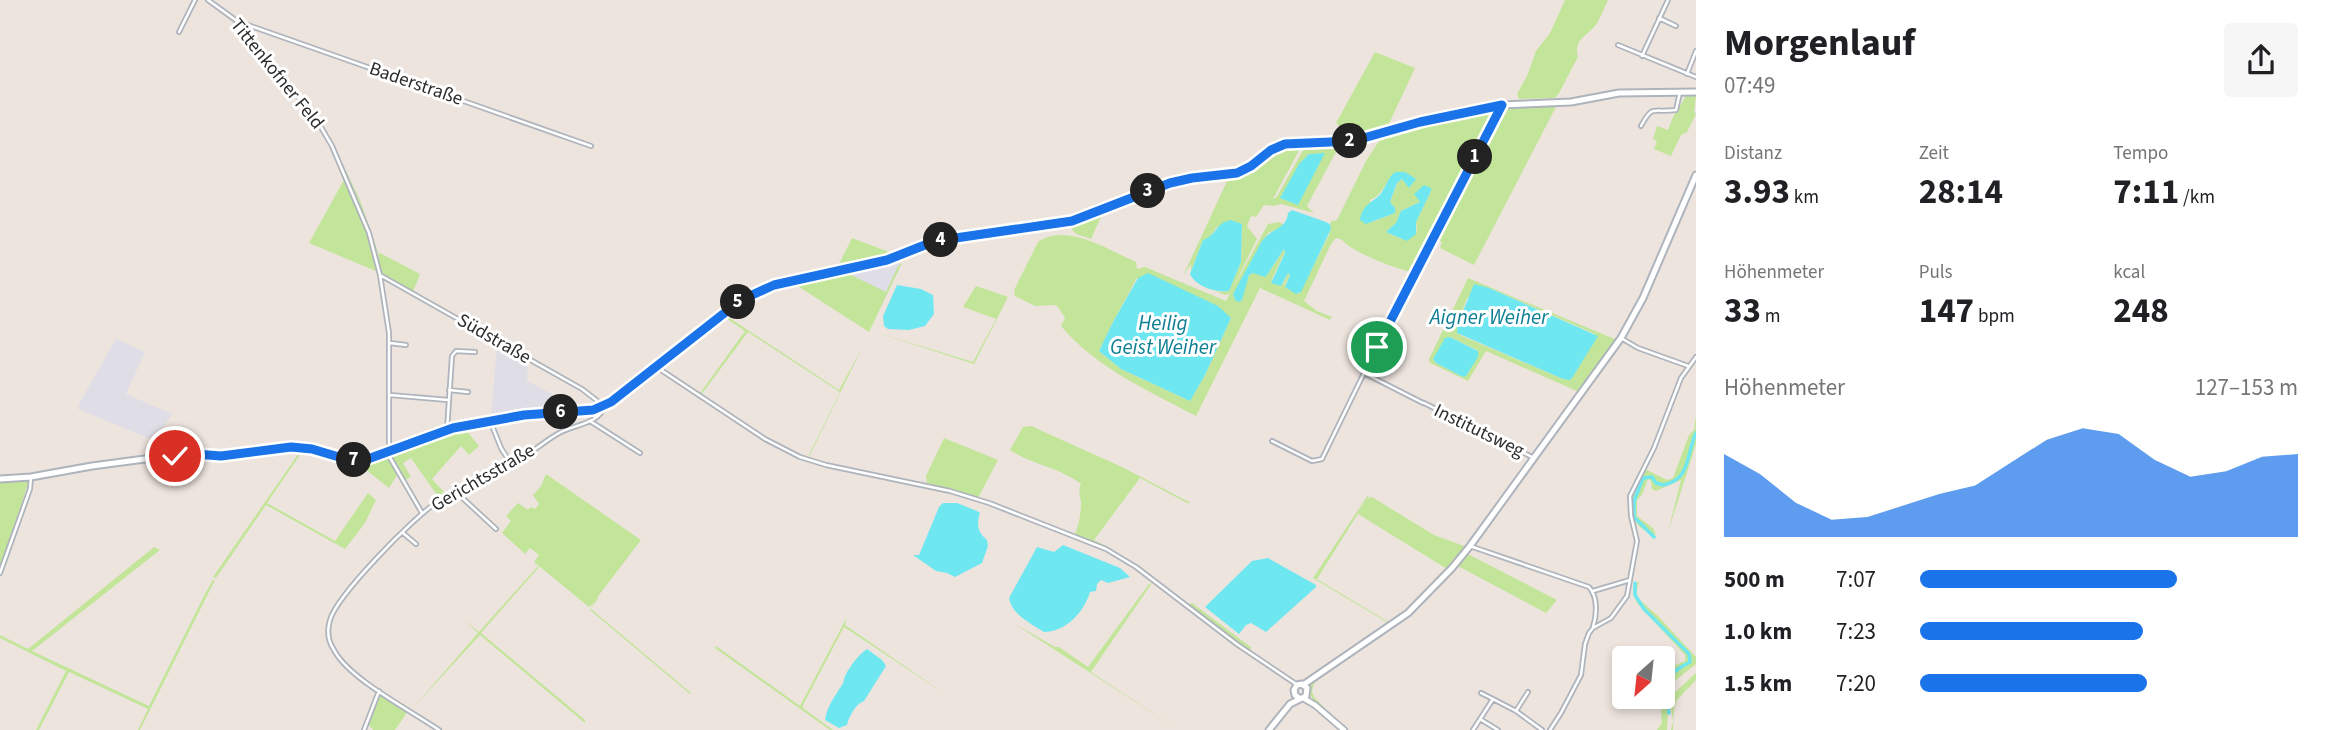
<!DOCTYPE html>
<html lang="de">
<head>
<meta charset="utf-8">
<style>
	:root { --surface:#fff; --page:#f6f6f6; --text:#202124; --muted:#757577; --accent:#1a73e8 }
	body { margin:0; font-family:"Source Sans 3",sans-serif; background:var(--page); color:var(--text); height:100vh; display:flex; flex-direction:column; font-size:26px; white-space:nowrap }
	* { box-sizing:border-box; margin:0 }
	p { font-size:23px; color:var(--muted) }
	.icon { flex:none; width:38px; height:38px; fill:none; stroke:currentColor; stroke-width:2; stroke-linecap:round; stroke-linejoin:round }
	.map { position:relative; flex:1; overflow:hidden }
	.panel { display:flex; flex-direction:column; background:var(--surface); width:630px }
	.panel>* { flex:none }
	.needle { width:46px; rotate:207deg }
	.tools { position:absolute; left:1612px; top:646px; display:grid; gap:14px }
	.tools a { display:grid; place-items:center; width:63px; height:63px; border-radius:7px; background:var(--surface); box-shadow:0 4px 10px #0003; font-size:35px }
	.pin { position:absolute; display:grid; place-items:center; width:60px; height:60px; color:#fff; margin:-30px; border:4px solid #fff; border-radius:50%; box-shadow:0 2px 7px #0007 }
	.km { position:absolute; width:35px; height:35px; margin:-18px; border-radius:50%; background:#222; color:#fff; font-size:19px; line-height:35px; text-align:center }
	.round { display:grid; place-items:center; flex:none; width:74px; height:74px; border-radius:7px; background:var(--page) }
	.head { display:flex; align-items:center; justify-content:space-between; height:119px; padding:0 28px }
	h1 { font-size:38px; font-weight:700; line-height:52px }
	.metrics { display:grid; grid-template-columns:repeat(3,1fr); gap:10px; height:119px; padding:7px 28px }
	.metrics div { display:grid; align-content:center }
	.metrics b { font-size:35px; font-weight:700 }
	.metrics small { font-size:19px; font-weight:400 }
	.metrics p { font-size:19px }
	.chart { height:196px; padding:14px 28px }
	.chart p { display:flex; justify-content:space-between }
	.chart svg { width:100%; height:126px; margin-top:7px; fill:var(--accent); opacity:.7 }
	ul { padding:0 28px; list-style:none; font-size:23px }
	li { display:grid; grid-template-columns:112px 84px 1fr; align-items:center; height:52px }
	li i { height:18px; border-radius:9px; background:var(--accent) }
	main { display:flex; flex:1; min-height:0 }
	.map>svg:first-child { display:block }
	.industrial { fill:#dfdee6 }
	.green { fill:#c2e59a; fill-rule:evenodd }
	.water { fill:#6fe7f1 }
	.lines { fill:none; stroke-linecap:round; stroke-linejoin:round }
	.canal { stroke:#6fe7f1; stroke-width:3.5 }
	.minor-casing { stroke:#aeb4bc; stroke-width:6 }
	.tertiary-casing { stroke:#aeb4bc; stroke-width:8 }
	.secondary-casing { stroke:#aeb4bc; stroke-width:9 }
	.minor { stroke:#fff; stroke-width:2.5 }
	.tertiary { stroke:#fff; stroke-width:4.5 }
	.secondary { stroke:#fff; stroke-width:5 }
	.route-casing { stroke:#fff; stroke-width:14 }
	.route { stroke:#1a73e8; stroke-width:9 }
	.labels { text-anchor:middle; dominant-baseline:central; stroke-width:6; stroke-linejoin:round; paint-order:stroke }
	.street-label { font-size:19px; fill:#2c2c2c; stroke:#fff }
	.water-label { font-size:21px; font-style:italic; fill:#0c7e93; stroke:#fff }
</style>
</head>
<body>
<main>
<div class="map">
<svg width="1696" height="730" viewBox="0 0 1696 730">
	<rect width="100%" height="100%" fill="#eee4de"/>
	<!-- industrial -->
	<path class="industrial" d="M899,262l1,2 -14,28 -36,-15 1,-2z
		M116,339l29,13 -19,42 46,20 -8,12 -14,13 -72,-30 2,-7z
		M499,344l29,16 -1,21 25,13 -1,16h-30l-30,6 6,-71z"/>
	<!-- green -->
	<path class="green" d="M1565,0h43c-4,8 -8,20 -14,27 -9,10 -21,14 -16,30l-19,36 -4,5 -36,1 -2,-5 11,-20 8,-23 14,-18z
		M1375,52l40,16 -29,62c-19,6 -35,9 -50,-7z
		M1686,96h10l-2,16 2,2 -9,18 -6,3 -10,21 -17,-7 3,-8 -4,-2 4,-13 11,4 5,-13z
		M1557,105l-83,160 -34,-17 2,-6 -8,-4 54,-103h5l-2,-4 10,-20 6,-4z
		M1496,109l1,2 -25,49 -5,2 3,2 -57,109c-21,-6 -42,-14 -61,-25 -6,-3 -8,-8 -14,-10l-3,1 -4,5 -27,57 13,10 15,6 -2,3 -70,-32 -64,128c-47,-25 -100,-48 -135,-90l4,-8 -7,-11 -4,-2 -19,1 -20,-10 -1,-6 24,-48c29,-20 70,8 98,20l1,7 8,-2 81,34 42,-77 11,-2 4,2 -1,3 -14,6 -35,65 16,-23 4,-2 14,2 18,-27v4l-13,27 6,6 5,-1 5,-11 2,1 -5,11 14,9 30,-59 2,-14 6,-1 29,-59 17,-26 31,-10zM1395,172l21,7 -9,7 -3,-6h-5l-9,22 5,7v4l-23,9 -2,-22c13,-5 16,-19 25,-28zM1431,191l-15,31 1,9 -15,8 -16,-7 10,-9 5,-12 19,-9 -1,-3zM1137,278l94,40 -26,57 -15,26 -69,-32 -22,-18 14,-29z
		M1352,142l-16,10 -29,54 7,7 -33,-9 -7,2 -10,-1 -8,12 -5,-1 -4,10 10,13 -27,55 -6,1 -11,-5 7,2 9,-1 12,-29 1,-38 -25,3 -8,11 -6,2 -12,31v-7l-8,12 46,-99 44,-27 15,-5h14l-28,52 -3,1h5l30,-53z
		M335,148l25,52 18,52 42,22 -7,18 -32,-20 -3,-17 1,-2 -2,-1 -18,-51z
		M345,178l25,59 8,35 -69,-29z
		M1219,178l-2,3 -52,8 -59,23 -6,7 -9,20 -15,-5 -5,-6c6,-7 15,-10 23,-14 40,-19 81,-31 125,-36z
		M852,238l45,17 -130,31 -13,5 1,-4 1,2 28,-10 53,-11z
		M900,257l4,2 -53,16 35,17 12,-26 4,-3 -33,69 -76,-49 23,-4z
		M1468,278l149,62 -84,116 -77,-39 -5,-3 82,41 46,-63 -93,-41 -18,30 -38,-18 -1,-4zM1489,288l106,46 -32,45 -103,-44 -3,-9 10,-28zM1450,337l27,13 -14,27 -27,-14 -3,-4z
		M976,286l32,11 -34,67 -102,-33 101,31 23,-43 -33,-12z
		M725,315l114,75 23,-42 -52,107 -3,3 -16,-6 -28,-17 31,17 14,5 32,-65 -92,-60 -47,63 -25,-17 23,15 2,-1 44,-61 -21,-14 -62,47v5l11,7 -11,-7 -1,-2 1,-4z
		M1696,416v28l-28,88 13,-52 -25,11 -4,-2 -1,-8 -3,-2 -6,16 -5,5v16l16,12 3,7c-38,-12 -24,-40 -11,-66l22,11 6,-2 16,-43 5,-5z
		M1031,426l91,41 67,35v2l-49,-26 -46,62c34,16 62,40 91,63l4,2 3,-2 60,45 -4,3 -130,-98 -43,-19c4,-9 6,-21 6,-32 -1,-7 -3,-11 0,-18 -21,-17 -49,-19 -71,-34l13,-23z
		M465,429l14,17 -10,9 -8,-9 -29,33 13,14 -6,5 -28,-40 -8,5 8,14 -6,3 -13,-22 5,-4z
		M944,438l54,22 -20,38 -51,-15 -1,-7z
		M302,452l-35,51 68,38 33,-48 8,7 -11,23 -20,26 -79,-44 -50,73 -3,-1 86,-124z
		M389,459l8,16 -8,13 -29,-23z
		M546,474l95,66 -45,59 3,-2 -8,12 100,84 -1,1 -100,-84 5,-8 -6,5 -55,-45 5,-7 -9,-7 -5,6 -23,-21 9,-12 -5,-5 12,-13 10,7 3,-3 4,2 4,-5 -6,-9 8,-9z
		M29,481l-29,88v-86z
		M1368,495l1,1 -52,83 73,44 20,-15 37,-39 -89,-55 10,-16 4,-1 62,38 33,12c-22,29 -48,56 -77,77l-77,-46z
		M154,547l6,3 -128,101 117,55 57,-114 7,-12h2l-75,150h-2l10,-21 -79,-37 -30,58h-3l30,-59 -66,-33v-3l28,14z
		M1470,549l-2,5 89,46 -11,13 -88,-47 -53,53 -82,54 -9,11 -2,7 2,6 32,33 -34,-32c-6,-11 2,-18 10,-25l82,-55z
		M538,566l1,1 -58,66 104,87v3l-105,-88 -67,73 65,-75 -15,-14 16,13z
		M1639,581l-3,12 4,7 18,16 38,41v7l-25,20 2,10 23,-21v7l-19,20 -3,7 -1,23h-2l2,-9 -2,-12 -3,1 -1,20h-10l5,-8 -2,-25 2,-1c1,-22 2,-27 23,-35v-6l-48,-52 -4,-10 1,-8z
		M1152,583l-61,89 88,58 -164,-106 40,23h4l29,20 61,-83z
		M847,617l-2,8 106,73 -107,-71 -41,78v3l30,22h-3l-115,-82 1,-2 84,60z
		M380,692l28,19 -13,19h-22l-5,-6z"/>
	<!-- water -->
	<path class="water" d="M1325,153l-27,52 -18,-7 19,-34 10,-10z
		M1395,172h10l11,7 -7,9 -7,-9 -5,4 -7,19 5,6v5l-29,11 -6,-4c3,-18 14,-17 22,-28 5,-8 6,-14 13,-20z
		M1424,185l7,3v3l-15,31v12l-9,7 -21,-9 10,-9 5,-12 19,-9 -6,-8z
		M1292,210l34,12 4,2 1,5 -30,63 -5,2 -11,-7 5,-12 -2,-2 -7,13 -10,-3 14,-30 -1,-4 -17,26 -2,2 -12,-4 -4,2 -7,25 -3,2 -4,-2 -2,-6 29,-53c9,-13 24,-11 26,-28z
		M1231,220l11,4 -1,38 -12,29c-13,2 -34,-5 -39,-17l13,-34c13,-4 12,-17 28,-20z
		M1148,273l70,33 13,12 -26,57 -15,26 -69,-32 -22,-18 14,-29 25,-44z
		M1474,284l15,4 109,48 -26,42 -2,2 -7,-1 -106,-46v-7z
		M897,285l24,4 12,6 1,19 -9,12 -16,4 -21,-1 -4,-3 -1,-10z
		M1450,337l28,14v6l-12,19 -3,1 -27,-14 -3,-4 12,-21z
		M943,503h14l20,8 3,2c-4,11 -2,20 7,27l1,6 -6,17 -27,14 -8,-4 -11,-2 -23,-16h6l20,-48z
		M1063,545l57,23 10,9 -22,6 -7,-3 -4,4 -1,7 -6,1c-6,20 -24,40 -46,40 -14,-9 -32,-17 -35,-34l28,-51 17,5z
		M1268,558l48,27v2l-50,45 -15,-9 -5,2 -7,9 -34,-27 47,-46z
		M867,649l15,11 4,6 -22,35c-9,3 -15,16 -17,24l-8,3 -14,-8c2,-14 10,-24 17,-35 2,-3 2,-8 4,-11 5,-9 12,-19 21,-25z"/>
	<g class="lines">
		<!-- canal -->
		<path class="canal" d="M1654,537l-20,-20v-16l9,-23 9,-1 4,6 7,2c28,-5 23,-31 33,-52
			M1635,583v12l9,14 45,45 1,8c-30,16 -25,20 -21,51"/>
		<defs>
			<path id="minor" d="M208,0l33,24 77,98 14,24 37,87 11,42 9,58v123l33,57
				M1659,18l17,8
				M241,24h4l346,122
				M179,32l16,-32
				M1618,45l78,32
				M1642,56l26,-56
				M1687,74l9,-23
				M1641,126c12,-22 11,-13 35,-16l4,-18
				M380,275l202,114 22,17c-3,17 -30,19 -43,26 -14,7 -26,19 -40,26 -28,16 -58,28 -85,45 -22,14 -99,92 -106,117 -3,10 -2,21 4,30 15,29 76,60 105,80
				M1621,338l17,10 50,18
				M390,343l16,2
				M1377,347l123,-239
				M658,368l107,71 35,18 26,8 124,26 39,12 117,46 30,18 102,78 58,39
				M449,390l19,2
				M390,395l58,5
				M1424,403l108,54
				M590,421l50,32
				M491,423l10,25 10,16
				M447,430l5,-74 4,-5 19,1
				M1272,441l40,20 10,-2 42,-86 59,30
				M456,492l40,37
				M403,533l13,11
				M1470,546l119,41c9,10 8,28 4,40
				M0,573l30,-84 1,-12
				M1593,591l37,-11
				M1481,693l12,6
				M1516,711l12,-19
				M1480,719l18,11
				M364,730l15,-39
				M1473,730l20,-31 23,12 26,19
				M1550,730l11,-17 20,-38 4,-31 4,-11 4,-5 18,-10 16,-22 10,-55 -6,-25 -1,-20 24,-48 27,-70 15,-21"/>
			<path id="tertiary" d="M1303,698l12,7 29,25"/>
			<path id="secondary" d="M0,479l31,-2 61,-11 83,-11 20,-1 31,2 65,-9 21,2 37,11h16l88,-32 84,-15 56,-3 18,-8 130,-102 33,-15 113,-25 48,-19 139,-21 95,-37 68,-10 14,-7 20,-16 14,-7 68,-3 67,-18 82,-17 69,-3 48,-9 77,-1
				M1303,685l105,-72 44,-45 18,-22 151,-208 22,-40 53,-123
				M1269,730l21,-26 16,-8 1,-8 -5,-4 -5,1 -3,5 1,5 4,3"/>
		</defs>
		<!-- minor casing -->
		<use href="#minor" class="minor-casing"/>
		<!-- tertiary casing -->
		<use href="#tertiary" class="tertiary-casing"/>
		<!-- secondary casing -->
		<use href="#secondary" class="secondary-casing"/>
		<!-- minor -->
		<use href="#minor" class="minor"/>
		<!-- tertiary -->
		<use href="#tertiary" class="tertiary"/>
		<!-- secondary -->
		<use href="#secondary" class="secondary"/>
	</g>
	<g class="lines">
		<defs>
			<path id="route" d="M175,456l20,-2 26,2 70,-9 21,2 37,11h16l88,-32 71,-13 69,-5 18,-8 130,-102 33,-15 113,-25 48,-19 137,-20 98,-38 22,-5 45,-5 14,-7 20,-16 14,-6 68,-3 67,-19 82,-17 -125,242"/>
		</defs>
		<!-- route casing -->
		<use href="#route" class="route-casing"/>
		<!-- route -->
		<use href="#route" class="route"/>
	</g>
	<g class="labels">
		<!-- street labels -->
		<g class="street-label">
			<text transform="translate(277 74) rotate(51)">Tittenkofner Feld</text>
			<text transform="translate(416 84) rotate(19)">Baderstraße</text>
			<text transform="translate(494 339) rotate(30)">Südstraße</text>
			<text transform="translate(1479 431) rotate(26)">Institutsweg</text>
			<text transform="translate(483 478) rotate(-30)">Gerichtsstraße</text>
		</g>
		<!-- water labels -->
		<g class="water-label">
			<text x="1489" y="317">Aigner Weiher</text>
			<text x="1163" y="323">Heilig<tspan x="1163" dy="24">Geist Weiher</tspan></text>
		</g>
	</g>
</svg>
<div class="tools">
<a><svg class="needle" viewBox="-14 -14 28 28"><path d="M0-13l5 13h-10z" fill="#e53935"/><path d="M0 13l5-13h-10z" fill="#757577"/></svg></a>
</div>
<div class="pin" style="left:1377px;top:347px;background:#1e9e55"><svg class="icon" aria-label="arrive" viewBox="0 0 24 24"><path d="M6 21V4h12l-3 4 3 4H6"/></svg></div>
<div class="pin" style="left:175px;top:456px;background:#d93025"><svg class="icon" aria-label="check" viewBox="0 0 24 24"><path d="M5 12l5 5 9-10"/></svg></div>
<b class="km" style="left:1475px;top:157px">1</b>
<b class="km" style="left:1350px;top:141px">2</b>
<b class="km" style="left:1148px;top:191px">3</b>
<b class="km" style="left:941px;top:240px">4</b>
<b class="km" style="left:738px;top:302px">5</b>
<b class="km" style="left:561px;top:412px">6</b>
<b class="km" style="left:354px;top:460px">7</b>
</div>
<section class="panel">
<div class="head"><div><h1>Morgenlauf</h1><p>07:49</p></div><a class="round"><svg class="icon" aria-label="share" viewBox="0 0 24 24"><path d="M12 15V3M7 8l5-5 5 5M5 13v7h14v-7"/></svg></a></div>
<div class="metrics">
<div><p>Distanz</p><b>3.93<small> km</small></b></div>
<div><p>Zeit</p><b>28:14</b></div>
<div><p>Tempo</p><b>7:11<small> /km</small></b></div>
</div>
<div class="metrics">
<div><p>Höhenmeter</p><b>33<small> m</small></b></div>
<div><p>Puls</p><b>147<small> bpm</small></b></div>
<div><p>kcal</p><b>248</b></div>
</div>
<div class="chart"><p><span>Höhenmeter</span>127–153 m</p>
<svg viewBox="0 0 160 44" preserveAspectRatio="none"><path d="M0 44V15L10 22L20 32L30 38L40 37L50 33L60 29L70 26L80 18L90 10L100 6L110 8L120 17L130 23L140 21L150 16L160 15V44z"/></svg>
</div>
<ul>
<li><b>500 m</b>7:07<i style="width:68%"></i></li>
<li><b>1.0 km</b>7:23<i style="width:59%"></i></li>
<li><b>1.5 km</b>7:20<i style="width:60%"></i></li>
</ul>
</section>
</main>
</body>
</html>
